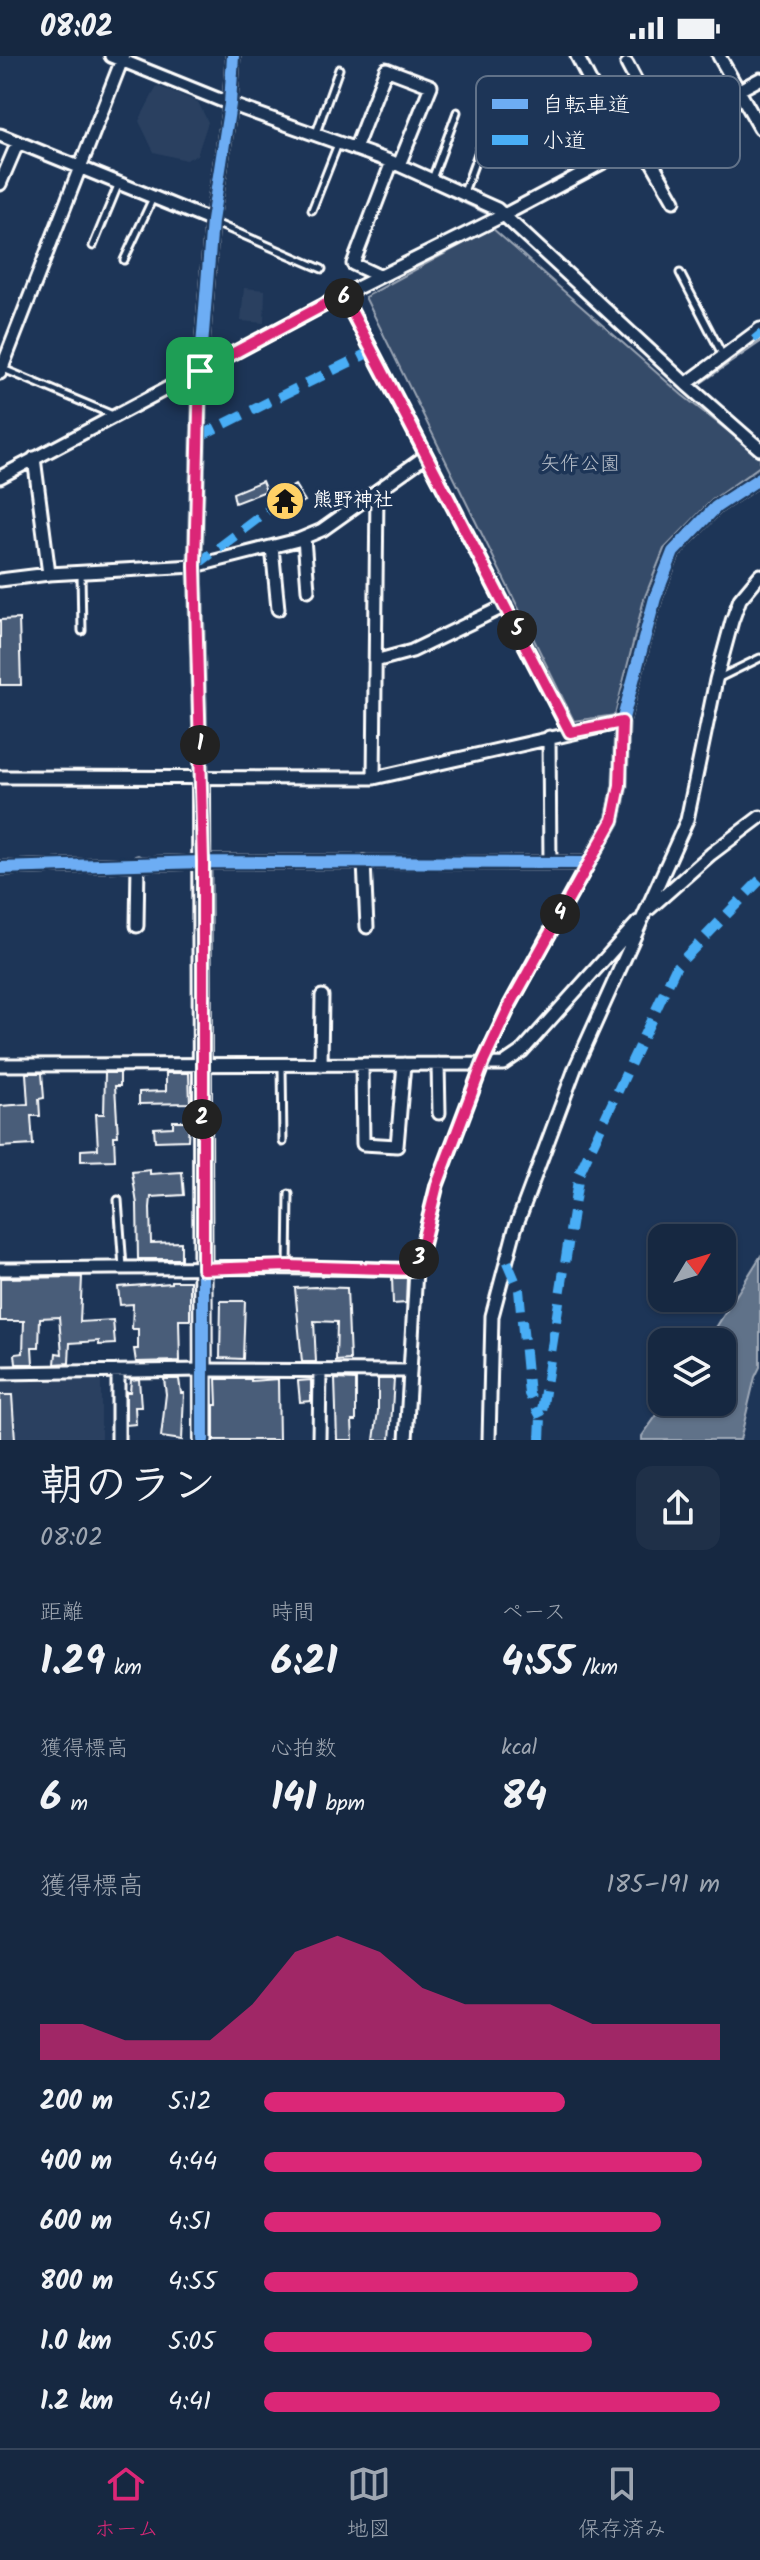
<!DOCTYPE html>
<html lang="ja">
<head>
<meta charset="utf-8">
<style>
	:root { --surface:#162841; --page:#1f3048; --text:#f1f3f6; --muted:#9ea6b1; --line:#35445a; --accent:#db2777 }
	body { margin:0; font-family:Kalam,"Klee One",sans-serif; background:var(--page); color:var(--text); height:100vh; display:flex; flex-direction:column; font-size:30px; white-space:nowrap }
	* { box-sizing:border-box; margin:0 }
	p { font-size:26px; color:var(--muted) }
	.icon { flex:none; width:44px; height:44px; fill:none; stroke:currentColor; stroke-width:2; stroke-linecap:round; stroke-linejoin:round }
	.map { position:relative; height:1384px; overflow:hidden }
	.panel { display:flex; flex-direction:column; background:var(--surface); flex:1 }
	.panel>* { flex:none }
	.needle { width:52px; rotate:52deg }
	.buttons { position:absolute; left:648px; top:1168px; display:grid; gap:16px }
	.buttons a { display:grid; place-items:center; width:88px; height:88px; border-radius:16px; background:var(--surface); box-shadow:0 2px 6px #0004,0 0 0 2px var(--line); font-size:40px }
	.pin { position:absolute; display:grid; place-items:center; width:68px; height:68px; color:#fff; margin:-34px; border-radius:16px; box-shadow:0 4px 12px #0006 }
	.km { position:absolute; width:40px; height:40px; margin:-20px; border-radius:50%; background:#222; color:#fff; font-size:22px; line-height:40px; text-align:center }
	.round { display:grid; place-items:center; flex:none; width:84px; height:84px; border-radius:16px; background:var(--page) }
	.summary { display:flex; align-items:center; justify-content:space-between; height:136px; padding:0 40px }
	h1 { font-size:44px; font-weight:700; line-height:60px }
	.stats { display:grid; grid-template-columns:repeat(3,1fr); gap:12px; height:136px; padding:8px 40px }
	.stats div { display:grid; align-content:center }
	.stats b { font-size:40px; font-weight:700 }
	.stats small { font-size:22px; font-weight:400 }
	.stats p { font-size:22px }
	.chart { height:224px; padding:16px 40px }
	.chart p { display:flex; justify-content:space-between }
	.chart svg { width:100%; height:144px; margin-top:8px; fill:var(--accent); opacity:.7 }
	ul { padding:0 40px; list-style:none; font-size:26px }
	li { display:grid; grid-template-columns:128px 96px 1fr; align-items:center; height:60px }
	li i { height:20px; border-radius:10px; background:var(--accent) }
	.status { display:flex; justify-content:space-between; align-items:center; height:56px; padding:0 40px; background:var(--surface); direction:ltr }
	.status svg { height:22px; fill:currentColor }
	.tabs { display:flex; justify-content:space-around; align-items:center; height:112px; border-top:2px solid var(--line); background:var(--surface); font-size:22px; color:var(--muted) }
	.tabs a { display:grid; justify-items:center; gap:4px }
	.tabs .current { color:var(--accent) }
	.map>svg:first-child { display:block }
	.built { fill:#2a4161 }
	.green { fill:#364b69; stroke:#9aa5b4; stroke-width:2 }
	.water { fill:#617289; stroke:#a0aab8; stroke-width:2 }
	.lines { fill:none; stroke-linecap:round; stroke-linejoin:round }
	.stream { stroke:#a0aab8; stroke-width:4 }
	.building { fill:#4a5d79; stroke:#fff; stroke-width:2 }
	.lane-casing { stroke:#fff; stroke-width:11 }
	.street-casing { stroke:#fff; stroke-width:17 }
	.secondary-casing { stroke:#fff; stroke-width:22 }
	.lane { stroke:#1d3557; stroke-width:5 }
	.street { stroke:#1d3557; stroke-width:11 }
	.secondary { stroke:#1d3557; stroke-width:16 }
	.quiet { stroke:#49aef6; stroke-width:10; stroke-dasharray:20 10; stroke-linecap:butt }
	.cycleway-casing { stroke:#1d3557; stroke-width:17 }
	.cycleway { stroke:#6dadf4; stroke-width:12 }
	.route-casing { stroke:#fff; stroke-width:16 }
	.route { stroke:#db2777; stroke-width:10 }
	.labels { text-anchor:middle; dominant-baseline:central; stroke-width:7; stroke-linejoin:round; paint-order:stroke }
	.park-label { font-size:20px; fill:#b9c0ca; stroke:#1d3557 }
	.poi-label { font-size:20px; font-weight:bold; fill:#fff; stroke:#1d3557; text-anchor:start }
	.key { fill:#1d3557; stroke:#617289; stroke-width:2 }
	.key-label { font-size:22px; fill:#fff }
</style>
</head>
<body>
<div class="status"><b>08:02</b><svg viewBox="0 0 49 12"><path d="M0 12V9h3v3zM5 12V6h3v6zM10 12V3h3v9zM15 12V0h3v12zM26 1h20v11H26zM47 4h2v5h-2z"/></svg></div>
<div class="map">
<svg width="760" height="1384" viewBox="0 0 760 1384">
	<rect width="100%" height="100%" fill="#1d3557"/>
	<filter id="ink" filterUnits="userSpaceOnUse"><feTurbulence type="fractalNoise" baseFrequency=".0125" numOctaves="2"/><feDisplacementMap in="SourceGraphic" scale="16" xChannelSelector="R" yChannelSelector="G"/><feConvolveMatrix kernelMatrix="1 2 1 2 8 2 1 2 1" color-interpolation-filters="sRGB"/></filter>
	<g filter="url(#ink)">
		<!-- built -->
		<path class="built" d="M157,30l41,16 10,20 -11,33 -11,5 -32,-8 -15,-31z
			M244,232l21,2 -1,33 -23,-2z
			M101,1321v63h-101v-62z"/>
		<!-- green -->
		<path class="green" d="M492,172l190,167 78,61v10l-48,34 -48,49 -20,50 -29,116 -41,6 -209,-424z"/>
		<!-- water -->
		<path class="water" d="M760,1201v110l-5,10 -15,63h-98v-4l24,-34h56v-60h-15z"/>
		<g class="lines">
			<!-- stream -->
			<path class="stream" d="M301,79l13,5
				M346,96l38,14
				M409,120l78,37
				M699,327l61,-42"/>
		</g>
		<!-- building -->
		<path class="building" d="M262,425l4,10 -31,12 -2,-10z
			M295,429l10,16 -27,13 -9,-14z
			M19,563l2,66h-21v-65z
			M26,1017h16l2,25 -5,1 1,17h-9l2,29 -33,2v-41l28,-2z
			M105,1017h15v13h-5l3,50h-4l1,24 -34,1v-11l17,-1 -2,-35h8z
			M166,1017h23l1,30 -51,1v-12l27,-1z
			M173,1065h16l-1,19 -33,1 -1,-13 19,-1z
			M150,1114v4l32,-2 2,23 -33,2 -1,11 1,35 30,-1v17h-43l-1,-55 -5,-32z
			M82,1221l-2,45 33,-2 2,24 -16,1v-4l-29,2 -1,20 -14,1 1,-11 6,1 -3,-37 -19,1 -1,29h-7l1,17h-17l-1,-10 8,-1 1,-32h-24v-43z
			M392,1222h15l-1,25 -13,1z
			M171,1225h19v39h-11l1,41 -44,1 -2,-13h4v-20h-6l1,-25 -13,1 -2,-18 53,-4z
			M315,1231l32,1 3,72 -14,1 1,-39 -23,-1 2,41h-14l-7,-74z
			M221,1245h24l-2,58 -23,-1z
			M139,1323l2,28h-6l1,17 -10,1v-33h4l1,-12z
			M164,1323h15l2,14h3l-2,47 -21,-3 5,-43z
			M216,1323h35v2l27,-2 1,61h-65v-35h3z
			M335,1323l21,1v41h-4l1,19h-16z
			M378,1323h16l-4,61h-16l4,-29z
			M311,1324v21l-11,1 -2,-21z
			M0,1339h12l3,45h-15z"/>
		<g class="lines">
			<defs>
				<path id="lane" d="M316,77l23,-64
					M432,123l25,-67
					M464,136l23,-63
					M312,154l26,-66
					M213,166l109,47
					M93,190l26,-63
					M124,204l29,-62
					M680,217l43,83
					M1,312l112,47
					M81,517l1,58
					M717,623l43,-21
					M282,1010l1,76
					M118,1144l5,67
					M288,1210l1,-72"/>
				<path id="street" d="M111,0l119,48 162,58 105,47 189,175 74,65
					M577,0l48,93
					M719,0l41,72
					M627,8l35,66
					M0,79l212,86
					M640,85l34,60
					M355,93l31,-80 45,17 -32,79
					M0,128l18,-42
					M379,220l-26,-12 39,-102
					M343,239l227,437
					M0,317l123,-316
					M686,328l74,-55
					M34,402l15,116
					M0,421l343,-182 161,-80 256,-136
					M304,482l4,52
					M272,491l6,62
					M0,524l49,-6 146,-8 103,-26 24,-10 104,-74
					M375,605l37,-10 93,-45
					M549,681l1,126
					M0,721l374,1 248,-56
					M201,722l-6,-212 5,-195 12,-150 18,-117 3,-48
					M374,722l3,-286
					M364,806l3,65
					M0,812l203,-6 385,1 25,-43 7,-35 2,-63 33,-124 18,-46 43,-45 44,-29
					M649,853l62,-55 49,-37
					M137,870l1,-63
					M438,1008l1,49
					M0,1009l503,-1 19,-13 116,-129
					M321,1009l1,-69
					M362,1009l1,79 34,2 7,-82
					M0,1213c139,-1 277,-3 416,1
					M0,1317l202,-3 207,1
					M118,1384v-69
					M319,1384l1,-68
					M406,1384l10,-170 21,-85 46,-122 27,-58 78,-142
					M489,1384l3,-124 23,-87 61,-163 111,-246 29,-140 16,-59 8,-22 20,-24"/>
				<path id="secondary" d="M201,722l2,662"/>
			</defs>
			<!-- lane casing -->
			<use href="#lane" class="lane-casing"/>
			<!-- street casing -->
			<use href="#street" class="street-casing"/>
			<!-- secondary casing -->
			<use href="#secondary" class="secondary-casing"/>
			<!-- lane -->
			<use href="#lane" class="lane"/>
			<!-- street -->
			<use href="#street" class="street"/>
			<!-- secondary -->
			<use href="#secondary" class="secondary"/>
			<!-- quiet -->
			<path class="quiet" d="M755,277l5,6
				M198,381l174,-86
				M195,510l76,-58
				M507,1206l12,28 10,104 12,23
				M540,1384l1,-23 38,-243 97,-207 84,-87"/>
			<defs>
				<path id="cycleway" d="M0,812l203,-6 385,1 25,-43 7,-35 2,-63 33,-124 18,-46 43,-45 44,-29
					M203,1384v-578l-8,-296 5,-195 12,-150 18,-117 3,-48"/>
			</defs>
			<!-- cycleway casing -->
			<use href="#cycleway" class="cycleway-casing"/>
			<!-- cycleway -->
			<use href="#cycleway" class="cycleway"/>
		</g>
	</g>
	<g class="lines" filter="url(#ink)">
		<defs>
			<path id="route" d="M343,239l227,437 52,-10 -2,63 -7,35 -103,185 -27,58 -46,122 -21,85 -128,-4 -85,3v-407l-8,-296 5,-195z"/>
		</defs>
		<!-- route casing -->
		<use href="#route" class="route-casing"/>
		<!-- route -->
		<use href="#route" class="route"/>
	</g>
	<!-- icons -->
	<defs>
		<symbol id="temple-disc" viewBox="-11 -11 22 22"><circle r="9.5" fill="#ffd166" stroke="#1d3557"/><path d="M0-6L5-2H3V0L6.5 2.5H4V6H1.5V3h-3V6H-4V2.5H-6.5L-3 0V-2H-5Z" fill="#111"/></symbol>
	</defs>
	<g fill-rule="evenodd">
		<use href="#temple-disc" x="263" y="423" width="44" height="44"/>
	</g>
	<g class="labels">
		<!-- park labels -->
		<g class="park-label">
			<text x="580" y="409">矢作公園</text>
		</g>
		<!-- poi labels -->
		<g class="poi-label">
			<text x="313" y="445">熊野神社</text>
		</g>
	</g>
	<!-- legend -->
	<rect x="476" y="20" width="264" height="92" rx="12" class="key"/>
	<rect x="492" y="43" width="36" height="10" fill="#6dadf4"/>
	<rect x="492" y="79" width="36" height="10" fill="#49aef6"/>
	<g class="key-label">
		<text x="542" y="56">自転車道</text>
		<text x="542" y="92">小道</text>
	</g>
</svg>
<div class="buttons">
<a><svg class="needle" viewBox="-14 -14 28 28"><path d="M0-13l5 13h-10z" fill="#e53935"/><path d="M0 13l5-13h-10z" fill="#9ea6b1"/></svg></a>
<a><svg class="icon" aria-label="layers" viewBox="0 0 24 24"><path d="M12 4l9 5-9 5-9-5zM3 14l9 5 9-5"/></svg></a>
</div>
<div class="pin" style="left:200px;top:315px;background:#1e9e55"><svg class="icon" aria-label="arrive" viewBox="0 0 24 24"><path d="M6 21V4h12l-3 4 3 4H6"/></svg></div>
<b class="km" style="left:200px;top:689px">1</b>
<b class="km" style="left:202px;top:1063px">2</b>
<b class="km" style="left:419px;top:1203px">3</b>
<b class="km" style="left:560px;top:858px">4</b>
<b class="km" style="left:517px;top:574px">5</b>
<b class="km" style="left:344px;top:242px">6</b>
</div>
<section class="panel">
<div class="summary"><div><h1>朝のラン</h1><p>08:02</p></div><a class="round"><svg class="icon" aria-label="share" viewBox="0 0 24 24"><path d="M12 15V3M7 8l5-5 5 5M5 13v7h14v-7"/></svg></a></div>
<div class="stats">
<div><p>距離</p><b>1.29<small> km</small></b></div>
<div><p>時間</p><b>6:21</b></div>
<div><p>ペース</p><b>4:55<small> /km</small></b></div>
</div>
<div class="stats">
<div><p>獲得標高</p><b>6<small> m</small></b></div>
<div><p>心拍数</p><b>141<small> bpm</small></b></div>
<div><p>kcal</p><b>84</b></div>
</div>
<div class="chart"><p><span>獲得標高</span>185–191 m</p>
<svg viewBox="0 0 160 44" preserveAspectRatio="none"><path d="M0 44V33L10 33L20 38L30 38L40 38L50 27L60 11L70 6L80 11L90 22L100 27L110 27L120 27L130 33L140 33L150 33L160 33V44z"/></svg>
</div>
<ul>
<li><b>200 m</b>5:12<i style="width:66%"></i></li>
<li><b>400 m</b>4:44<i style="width:96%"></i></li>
<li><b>600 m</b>4:51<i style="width:87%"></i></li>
<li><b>800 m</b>4:55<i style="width:82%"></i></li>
<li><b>1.0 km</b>5:05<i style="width:72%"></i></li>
<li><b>1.2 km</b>4:41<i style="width:100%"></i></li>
</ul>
</section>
<nav class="tabs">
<a class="current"><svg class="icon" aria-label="home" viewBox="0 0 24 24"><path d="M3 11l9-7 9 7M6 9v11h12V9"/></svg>ホーム</a>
<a><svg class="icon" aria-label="map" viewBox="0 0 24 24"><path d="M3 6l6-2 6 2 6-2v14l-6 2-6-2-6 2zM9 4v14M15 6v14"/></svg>地図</a>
<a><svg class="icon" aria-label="saved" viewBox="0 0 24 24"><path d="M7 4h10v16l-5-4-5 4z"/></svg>保存済み</a>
</nav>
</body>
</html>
